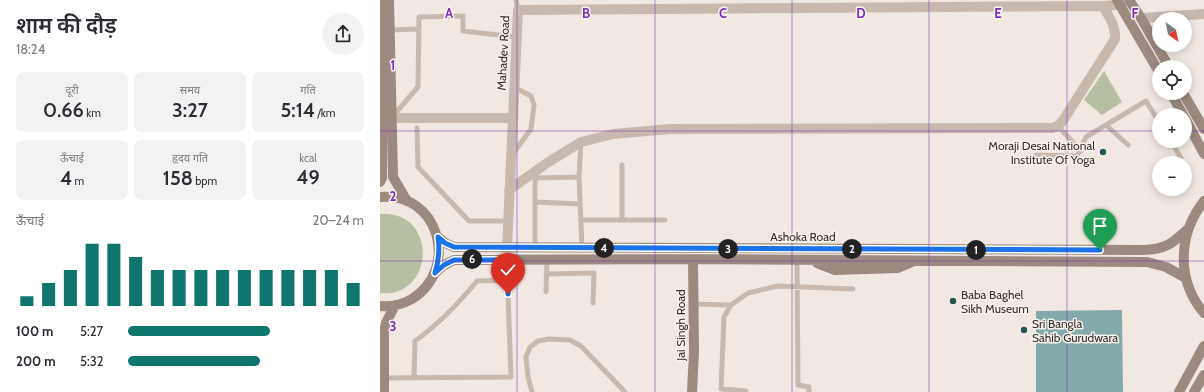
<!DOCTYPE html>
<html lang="hi">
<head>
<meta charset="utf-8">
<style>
	:root { --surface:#fff; --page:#f2f2f3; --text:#2b2b33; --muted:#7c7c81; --accent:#0f766e }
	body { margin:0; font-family:Cabin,"Noto Sans Devanagari",sans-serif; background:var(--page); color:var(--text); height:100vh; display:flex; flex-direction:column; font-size:15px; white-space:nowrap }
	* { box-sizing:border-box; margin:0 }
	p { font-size:13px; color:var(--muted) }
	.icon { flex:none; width:22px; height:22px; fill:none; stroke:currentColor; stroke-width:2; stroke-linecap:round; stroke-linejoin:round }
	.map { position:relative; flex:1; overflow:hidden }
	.side { display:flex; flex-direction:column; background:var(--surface); width:380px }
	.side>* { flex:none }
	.needle { width:26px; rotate:147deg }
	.controls { position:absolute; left:772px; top:12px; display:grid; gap:8px }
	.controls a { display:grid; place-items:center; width:40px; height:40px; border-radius:50%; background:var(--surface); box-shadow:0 2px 10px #0003; font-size:20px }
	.pin { position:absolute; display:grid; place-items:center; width:34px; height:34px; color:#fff; margin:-41px -17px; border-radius:50% 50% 50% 0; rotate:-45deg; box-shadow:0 0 4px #0007 }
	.pin .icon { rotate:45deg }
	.km { position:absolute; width:20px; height:20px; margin:-10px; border-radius:50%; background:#222; color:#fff; font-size:11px; line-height:20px; text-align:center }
	.round { display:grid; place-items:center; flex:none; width:42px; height:42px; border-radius:21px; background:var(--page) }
	.head { display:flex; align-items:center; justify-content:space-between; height:68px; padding:0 16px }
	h1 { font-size:22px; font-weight:600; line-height:30px }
	.stats { display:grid; grid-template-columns:repeat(3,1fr); gap:6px; height:68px; padding:4px 16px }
	.stats div { display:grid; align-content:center; border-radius:8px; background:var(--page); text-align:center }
	.stats b { font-size:20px; font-weight:600 }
	.stats small { font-size:11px; font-weight:400 }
	.stats p { font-size:11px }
	.chart { height:112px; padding:8px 16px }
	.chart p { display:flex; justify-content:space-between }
	.chart svg { width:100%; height:72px; margin-top:4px; stroke:var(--accent); stroke-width:6 }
	ul { padding:0 16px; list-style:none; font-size:13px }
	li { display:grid; grid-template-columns:64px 48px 1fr; align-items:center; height:30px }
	li i { height:10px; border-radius:5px; background:var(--accent) }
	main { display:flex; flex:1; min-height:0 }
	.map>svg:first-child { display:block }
	.green { fill:#b6bfa2 }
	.water { fill:#83aaab }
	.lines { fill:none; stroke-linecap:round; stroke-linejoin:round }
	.lane { stroke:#c8b9ae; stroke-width:5 }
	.street { stroke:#c8b9ae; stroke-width:10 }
	.secondary { stroke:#9c897f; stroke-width:10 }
	.route-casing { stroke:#fff; stroke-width:8 }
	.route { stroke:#1a73e8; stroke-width:5 }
	.grid { fill:none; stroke:#7b2cbf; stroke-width:1; stroke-opacity:0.55 }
	.poi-dot { fill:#255355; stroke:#f9f3ed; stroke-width:1.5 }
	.labels { text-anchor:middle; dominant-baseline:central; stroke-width:3; stroke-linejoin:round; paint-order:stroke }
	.street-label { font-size:12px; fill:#372f2b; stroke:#f9f3ed }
	.poi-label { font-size:12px; fill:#372f2b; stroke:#f9f3ed; text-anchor:start }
	.grid-label { font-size:13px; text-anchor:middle; font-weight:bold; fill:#7b2cbf; stroke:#f9f3ed; stroke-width:3; stroke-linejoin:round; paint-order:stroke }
</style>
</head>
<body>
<main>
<section class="side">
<div class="head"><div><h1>शाम की दौड़</h1><p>18:24</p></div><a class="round"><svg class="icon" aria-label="share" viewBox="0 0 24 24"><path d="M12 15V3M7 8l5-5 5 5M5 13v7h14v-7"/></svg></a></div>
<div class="stats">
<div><p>दूरी</p><b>0.66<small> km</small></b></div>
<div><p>समय</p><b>3:27</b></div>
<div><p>गति</p><b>5:14<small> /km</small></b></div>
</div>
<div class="stats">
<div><p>ऊँचाई</p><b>4<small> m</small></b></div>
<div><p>हृदय गति</p><b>158<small> bpm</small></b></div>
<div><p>kcal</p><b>49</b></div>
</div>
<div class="chart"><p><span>ऊँचाई</span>20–24 m</p>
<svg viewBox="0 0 160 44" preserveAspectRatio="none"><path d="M5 44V38M15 44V30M25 44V22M35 44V6M45 44V6M55 44V14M65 44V22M75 44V22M85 44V22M95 44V22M105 44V22M115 44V22M125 44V22M135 44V22M145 44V22M155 44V30"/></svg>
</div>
<ul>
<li><b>100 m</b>5:27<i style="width:60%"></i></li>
<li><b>200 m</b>5:32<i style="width:56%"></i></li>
</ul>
</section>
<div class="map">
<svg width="824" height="392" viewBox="0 0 824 392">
	<rect width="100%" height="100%" fill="#f1e9e1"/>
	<!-- green -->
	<path class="green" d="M724,71l18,31 -20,13 -18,-15z
		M0,214c59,-4 55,85 0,79z"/>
	<!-- water -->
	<path class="water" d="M742,310l1,82h-87v-81z"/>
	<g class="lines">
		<!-- lane -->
		<path class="lane" d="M136,0l2,10
			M10,30l29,-1
			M13,116l25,-29 1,-70 44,-1v15l54,6
			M726,125l22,20
			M678,126l23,25
			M37,128l1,39 51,54h39
			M791,141l10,17
			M201,142l-2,35 3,71
			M132,155l19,-26 3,-24 -3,-9 -17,-9
			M656,155l41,1 9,-19 60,-36 13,21
			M242,165v55
			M155,202l45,2
			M201,220h84
			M155,248v-70l44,-1
			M417,260l1,125 11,2v5
			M166,274l48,-1 -1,30
			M166,292l1,-32
			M313,304l38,1
			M4,378l127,-1 -3,-83 2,-34
			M34,378l1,-37c24,-17 43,-37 62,-60l32,-1
			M152,392l-4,-15 -2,-20 4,-10 8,-6 11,-2 21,1 11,6 44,46
			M366,392v-1l-25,-2 3,-72 7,-12 17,-12 30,-7 75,3"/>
		<!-- street -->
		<path class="street" d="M761,18l63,-4
			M11,118h121
			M129,190l38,-27 34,-21 32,-8 57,-5 382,-1 6,-2 4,-4 53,-83c1,-13 -6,-22 -12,-33
			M127,248l11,-238 585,-4 13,-1 12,-5"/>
		<!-- secondary -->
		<path class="secondary" d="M9,0l4,177 14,24
			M737,0l42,72
			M749,0l12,18 28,49
			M791,93l12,22
			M803,93l21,36
			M805,118l19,36
			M0,182l2,-4v-178
			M0,197c58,-6 81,71 32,102 -9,5 -21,8 -32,7
			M824,201c-26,33 -28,79 0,112
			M58,237l7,6 9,4 689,3c23,-1 29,-6 45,-21
			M437,263l18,7 63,-2 14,-6
			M55,273l9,-8 10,-5 239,-1 454,3 19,5 20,11
			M4,392v-59l2,-10 9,-18
			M312,392l2,-40 -1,-93
			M799,392l25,-46
			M814,392l10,-17"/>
	</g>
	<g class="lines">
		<defs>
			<path id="route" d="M128,294l2,-34h-56l-10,5 -9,8c4,-13 5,-23 3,-36l7,6 9,4 646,3"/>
		</defs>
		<!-- route casing -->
		<use href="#route" class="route-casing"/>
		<!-- route -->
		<use href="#route" class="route"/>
	</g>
	<!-- grid -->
	<path class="grid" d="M137,0v392M275,0v392M412,0v392M549,0v392M687,0v392M0,131h779M805,131h19M0,261h824"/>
	<!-- markers -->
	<g class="poi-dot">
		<circle cx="723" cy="152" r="4"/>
		<circle cx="573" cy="301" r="4"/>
		<circle cx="644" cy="330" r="4"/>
	</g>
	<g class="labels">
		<!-- street labels -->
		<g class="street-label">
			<text transform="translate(123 53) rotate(-87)">Mahadev Road</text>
			<text x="423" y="236">Ashoka Road</text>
			<text transform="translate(300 325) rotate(-90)">Jai Singh Road</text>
		</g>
		<!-- poi labels -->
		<g class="poi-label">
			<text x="715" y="145" text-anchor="end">Moraji Desai National<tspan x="715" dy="14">Institute Of Yoga</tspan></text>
			<text x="581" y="294">Baba Baghel<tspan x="581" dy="14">Sikh Museum</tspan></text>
			<text x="652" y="323">Sri Bangla<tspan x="652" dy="14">Sahib Gurudwara</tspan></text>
		</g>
	</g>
	<g class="grid-label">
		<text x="69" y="18">A</text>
		<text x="206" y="18">B</text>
		<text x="343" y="18">C</text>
		<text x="481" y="18">D</text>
		<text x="618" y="18">E</text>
		<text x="755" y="18">F</text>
		<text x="13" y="70">1</text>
		<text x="13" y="201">2</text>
		<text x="13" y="331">3</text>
	</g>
</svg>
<div class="controls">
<a><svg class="needle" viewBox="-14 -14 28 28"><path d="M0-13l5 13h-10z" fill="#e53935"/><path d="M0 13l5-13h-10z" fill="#7c7c81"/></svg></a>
<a><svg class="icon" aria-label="locate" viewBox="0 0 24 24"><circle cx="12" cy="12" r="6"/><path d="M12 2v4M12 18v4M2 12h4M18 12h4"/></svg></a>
<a>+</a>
<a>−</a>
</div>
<div class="pin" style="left:720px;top:250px;background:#1e9e55"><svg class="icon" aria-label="arrive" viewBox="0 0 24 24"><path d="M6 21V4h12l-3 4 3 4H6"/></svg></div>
<div class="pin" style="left:128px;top:294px;background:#d93025"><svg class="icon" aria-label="check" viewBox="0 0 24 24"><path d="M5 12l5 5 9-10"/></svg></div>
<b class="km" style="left:596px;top:250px">1</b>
<b class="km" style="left:472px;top:249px">2</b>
<b class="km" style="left:348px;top:249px">3</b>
<b class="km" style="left:224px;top:248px">4</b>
<b class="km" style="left:92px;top:259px">6</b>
</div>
</main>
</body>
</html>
